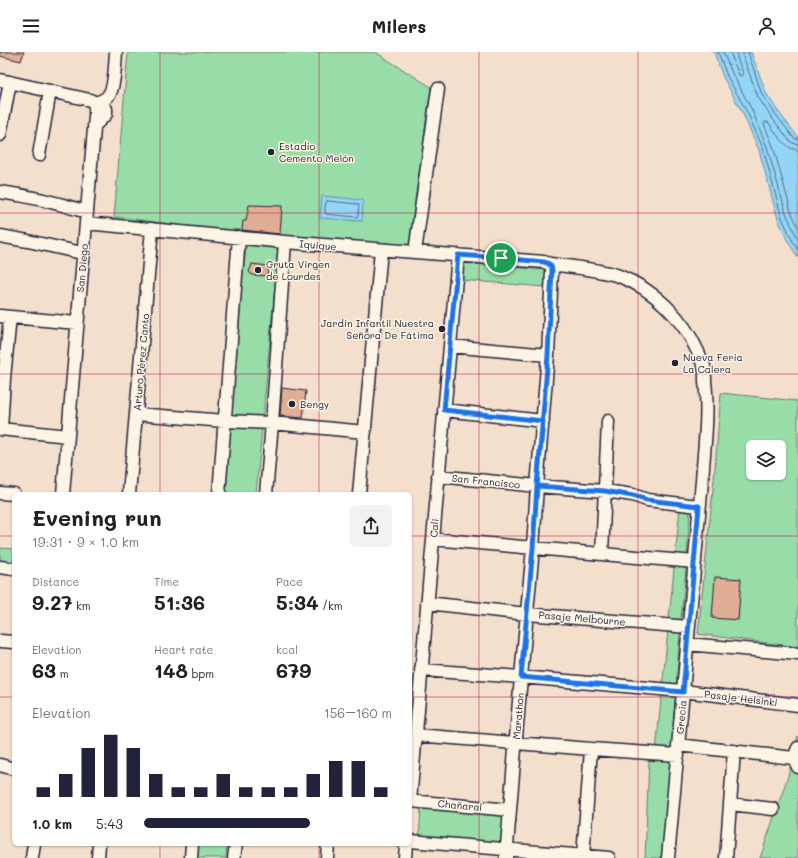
<!DOCTYPE html>
<html lang="en">
<head>
<meta charset="utf-8">
<style>
	:root { --surface:#fff; --page:#f2f2f2; --text:#222; --muted:#767676; --accent:#22223b }
	body { margin:0; font-family:Mali,sans-serif; background:var(--page); color:var(--text); height:100vh; display:flex; flex-direction:column; font-size:15px; white-space:nowrap }
	* { box-sizing:border-box; margin:0 }
	p { font-size:13px; color:var(--muted) }
	.icon { flex:none; width:22px; height:22px; fill:none; stroke:currentColor; stroke-width:2; stroke-linecap:round; stroke-linejoin:round }
	.map { position:relative; flex:1; overflow:hidden }
	.details { position:absolute; left:12px; top:440px; width:400px; height:354px; display:flex; flex-direction:column; background:var(--surface); border-radius:6px; box-shadow:0 1px 3px #0004 }
	.details>* { flex:none }
	.fabs { position:absolute; left:746px; top:388px; display:grid; gap:8px }
	.fabs a { display:grid; place-items:center; width:40px; height:40px; border-radius:6px; background:var(--surface); box-shadow:0 1px 3px #0004; font-size:20px }
	.pin { position:absolute; display:grid; place-items:center; width:34px; height:34px; color:#fff; margin:-17px; border:2px solid #fff; border-radius:50%; box-shadow:0 1px 4px #0007 }
	.round { display:grid; place-items:center; flex:none; width:42px; height:42px; border-radius:6px; background:var(--page) }
	.headline { display:flex; align-items:center; justify-content:space-between; height:68px; padding:0 20px }
	h1 { font-size:22px; font-weight:800; line-height:30px }
	.figures { display:grid; grid-template-columns:repeat(3,1fr); gap:6px; height:68px; padding:4px 20px }
	.figures div { display:grid; align-content:center }
	.figures b { font-size:20px; font-weight:800 }
	.figures small { font-size:11px; font-weight:400 }
	.figures p { font-size:11px }
	.chart { height:112px; padding:8px 20px }
	.chart p { display:flex; justify-content:space-between }
	.chart svg { width:100%; height:72px; margin-top:4px; stroke:var(--accent); stroke-width:6 }
	ul { padding:0 20px; list-style:none; font-size:13px }
	li { display:grid; grid-template-columns:64px 48px 1fr; align-items:center; height:30px }
	li i { height:10px; border-radius:5px; background:var(--accent) }
	header { display:flex; justify-content:space-between; align-items:center; height:52px; padding:0 20px; background:var(--surface); font-size:18px; font-weight:800 }
	.map>svg:first-child { display:block }
	.green { fill:#98dca8; stroke:#5d7f72; fill-rule:evenodd }
	.water { fill:#94d5f5; stroke:#668dab }
	.lines { fill:none; stroke-linecap:round; stroke-linejoin:round }
	.shore { stroke:#506a85; stroke-width:1 }
	.building { fill:#e1ad95; stroke:#22223b }
	.minor-casing { stroke:#22223b; stroke-width:15 }
	.minor { stroke:#fcf5e5; stroke-width:12 }
	.route-casing { stroke:#fff; stroke-width:8 }
	.route { stroke:#1a73e8; stroke-width:5 }
	.grid { fill:none; stroke:#c2185b; stroke-width:1; stroke-opacity:0.55 }
	.poi-dot { fill:#22223b; stroke:#fcf5e5; stroke-width:1.5 }
	.labels { text-anchor:middle; dominant-baseline:central; stroke-width:3; stroke-linejoin:round; paint-order:stroke }
	.poi-label { font-size:10px; fill:#22223b; stroke:#fcf5e5; text-anchor:start }
	.street-label { font-size:10px; fill:#22223b; stroke:#fcf5e5 }
</style>
</head>
<body>
<header><svg class="icon" aria-label="menu" viewBox="0 0 24 24"><path d="M4 6h16M4 12h16M4 18h16"/></svg>Milers<svg class="icon" aria-label="person" viewBox="0 0 24 24"><circle cx="12" cy="8" r="4"/><path d="M4 21q1-7 8-7t8 7"/></svg></header>
<div class="map">
<svg width="798" height="806" viewBox="0 0 798 806">
	<rect width="100%" height="100%" fill="#f4dfcd"/>
	<filter id="ink" filterUnits="userSpaceOnUse"><feTurbulence type="fractalNoise" baseFrequency=".025" numOctaves="2"/><feDisplacementMap in="SourceGraphic" scale="8" xChannelSelector="R" yChannelSelector="G"/><feConvolveMatrix kernelMatrix="1 2 1 2 8 2 1 2 1" color-interpolation-filters="sRGB"/></filter>
	<g filter="url(#ink)">
		<!-- green -->
		<path class="green" d="M128,0h247l56,35 -22,158 -130,-8 -165,-20z
			M248,193l27,3 3,3 -22,243h-33l16,-189 7,-57z
			M462,211l84,7 -2,17 -83,-7z
			M721,341l77,8v246l-100,-13 16,-154zM753,395h26v26h-26z
			M680,455l10,2 -3,49 -7,72 -4,61 -14,167h-17l4,-98 6,1z
			M0,496l14,1v13l-14,-1z
			M798,684v122h-38l28,-82z
			M421,755l84,8 -3,29 -83,-5z
			M194,792h33l-1,14h-33z"/>
		<!-- water -->
		<path class="water" d="M714,0h37l15,41 11,17 21,27v121l-12,-20 -9,-22 -18,-66 -16,-36 -20,-37z
			M322,144l41,4 -1,21 -42,-3z"/>
		<g class="lines">
			<!-- shore -->
			<path class="shore" d="M718,0l9,24 20,36 16,36 18,67 9,21 8,14
				M723,0l9,21 20,37 15,37 19,66 12,27
				M730,0l9,23 2,1 2,-3 -6,-15v-6
				M743,0v4l15,41 12,18 19,25 4,3 5,1
				M748,0l14,43 12,17 19,25 2,2h3
				M798,98c-14,-1 -22,-18 -30,-28h-3l-1,2 9,22 18,65 7,16
				M327,149l31,3 1,1 -1,11 -2,1 -30,-3c-2,-3 -1,-11 1,-13z"/>
		</g>
		<!-- building -->
		<path class="building" d="M0,0h24l-3,9 -21,-5z
			M249,153l33,1 -2,28 -38,-4 1,-9h3z
			M252,212l16,2 -1,10 -15,-1 -3,-3z
			M282,336l24,3 -3,27 -23,-2z
			M715,525l26,2 -3,41 -26,-2z"/>
		<g class="lines">
			<defs>
				<path id="minor" d="M0,28l90,20c6,4 12,3 16,9v5l-12,12
					M0,83l10,-53
					M39,103l11,-64
					M0,140c30,4 58,11 87,20
					M86,171l199,19 259,20 6,2c23,3 47,5 69,12 35,13 64,42 79,76 2,5 4,9 6,14 1,5 1,10 1,15 4,33 -1,67 -3,100l-34,377
					M0,184l28,5 54,12
					M415,200l23,-163
					M0,264l77,7
					M450,294l98,9
					M444,358l99,11
					M136,362l89,7 47,2 93,9
					M0,377l68,7
					M1,377l3,-51 6,-61
					M438,424l99,10 68,5 28,4 14,5 52,6
					M0,441l14,1
					M63,442l32,-377v-10l-1,-4c6,-1 13,-4 16,-10 5,-9 5,-30 6,-41
					M129,442l23,-265
					M219,442l20,-257
					M266,442l6,-71 13,-181
					M359,442l22,-244
					M433,487l169,15 93,8
					M602,502l6,-133
					M0,515l14,2
					M427,551l100,11 162,13
					M0,589l14,1
					M687,592l111,10
					M421,618l100,7 162,14 115,14
					M416,683l175,14 87,6
					M678,693l116,13
					M798,696l-4,10 4,9
					M0,713l14,4
					M410,749l48,-546
					M410,749l100,9
					M730,752l43,5
					M410,789l199,17
					M583,804l8,-107
					M32,806l2,-14
					M98,806l1,-14
					M191,806l1,-14
					M234,806l2,-14
					M327,806l1,-14
					M405,806l1,-14
					M506,806l15,-181 12,-129 4,-62 11,-131 4,-85v-3l-2,-3
					M726,806l8,-107"/>
			</defs>
			<!-- minor casing -->
			<use href="#minor" class="minor-casing"/>
			<!-- minor -->
			<use href="#minor" class="minor"/>
		</g>
	</g>
	<g class="lines" filter="url(#ink)">
		<defs>
			<path id="route" d="M501,206l43,4c5,1 8,3 8,8l-4,85 -11,131 -4,62 -12,129 162,15 16,-186 -52,-6 -14,-4 -28,-5 -68,-5 6,-65 -99,-11 14,-155 43,3"/>
		</defs>
		<!-- route casing -->
		<use href="#route" class="route-casing"/>
		<!-- route -->
		<use href="#route" class="route"/>
	</g>
	<!-- grid -->
	<path class="grid" d="M160,0v442M319,0v442M479,0v806M638,0v806M0,161h798M0,322h798M0,484h14M410,484h388M0,645h14M410,645h388M160,792v14M319,792v14"/>
	<!-- markers -->
	<g class="poi-dot">
		<circle cx="271" cy="100" r="4"/>
		<circle cx="258" cy="218" r="4"/>
		<circle cx="442" cy="277" r="4"/>
		<circle cx="675" cy="311" r="4"/>
		<circle cx="292" cy="352" r="4"/>
	</g>
	<g class="labels">
		<!-- poi labels -->
		<g class="poi-label">
			<text x="279" y="94">Estadio<tspan x="279" dy="12">Cemento Melón</tspan></text>
			<text x="266" y="212">Gruta Virgen<tspan x="266" dy="12">de Lourdes</tspan></text>
			<text x="434" y="271" text-anchor="end">Jardín Infantil Nuestra<tspan x="434" dy="12">Señora De Fátima</tspan></text>
			<text x="683" y="305">Nueva Feria<tspan x="683" dy="12">La Calera</tspan></text>
			<text x="300" y="352">Bengy</text>
		</g>
		<!-- street labels -->
		<g class="street-label">
			<text transform="translate(318 193) rotate(5)">Iquique</text>
			<text transform="translate(82 216) rotate(-85)">San Diego</text>
			<text transform="translate(141 310) rotate(-85)">Arturo Pérez Canto</text>
			<text transform="translate(486 429) rotate(6)">San Francisco</text>
			<text transform="translate(434 476) rotate(-85)">Cali</text>
			<text transform="translate(582 566) rotate(5)">Pasaje Melbourne</text>
			<text transform="translate(741 646) rotate(7)">Pasaje Helsinki</text>
			<text transform="translate(518 664) rotate(-85)">Marathon</text>
			<text transform="translate(681 665) rotate(-85)">Grecia</text>
			<text transform="translate(460 753) rotate(5)">Chañaral</text>
		</g>
	</g>
</svg>
<div class="fabs">
<a><svg class="icon" aria-label="layers" viewBox="0 0 24 24"><path d="M12 4l9 5-9 5-9-5zM3 14l9 5 9-5"/></svg></a>
</div>
<div class="pin" style="left:501px;top:206px;background:#1e9e55"><svg class="icon" aria-label="arrive" viewBox="0 0 24 24"><path d="M6 21V4h12l-3 4 3 4H6"/></svg></div>
<section class="details">
<div class="headline"><div><h1>Evening run</h1><p>19:31 · 9 × 1.0 km</p></div><a class="round"><svg class="icon" aria-label="share" viewBox="0 0 24 24"><path d="M12 15V3M7 8l5-5 5 5M5 13v7h14v-7"/></svg></a></div>
<div class="figures">
<div><p>Distance</p><b>9.27<small> km</small></b></div>
<div><p>Time</p><b>51:36</b></div>
<div><p>Pace</p><b>5:34<small> /km</small></b></div>
</div>
<div class="figures">
<div><p>Elevation</p><b>63<small> m</small></b></div>
<div><p>Heart rate</p><b>148<small> bpm</small></b></div>
<div><p>kcal</p><b>679</b></div>
</div>
<div class="chart"><p><span>Elevation</span>156–160 m</p>
<svg viewBox="0 0 160 44" preserveAspectRatio="none"><path d="M5 44V38M15 44V30M25 44V14M35 44V6M45 44V14M55 44V30M65 44V38M75 44V38M85 44V30M95 44V38M105 44V38M115 44V38M125 44V30M135 44V22M145 44V22M155 44V38"/></svg>
</div>
<ul>
<li><b>1.0 km</b>5:43<i style="width:67%"></i></li>
</ul>
</section>
</div>
</body>
</html>
